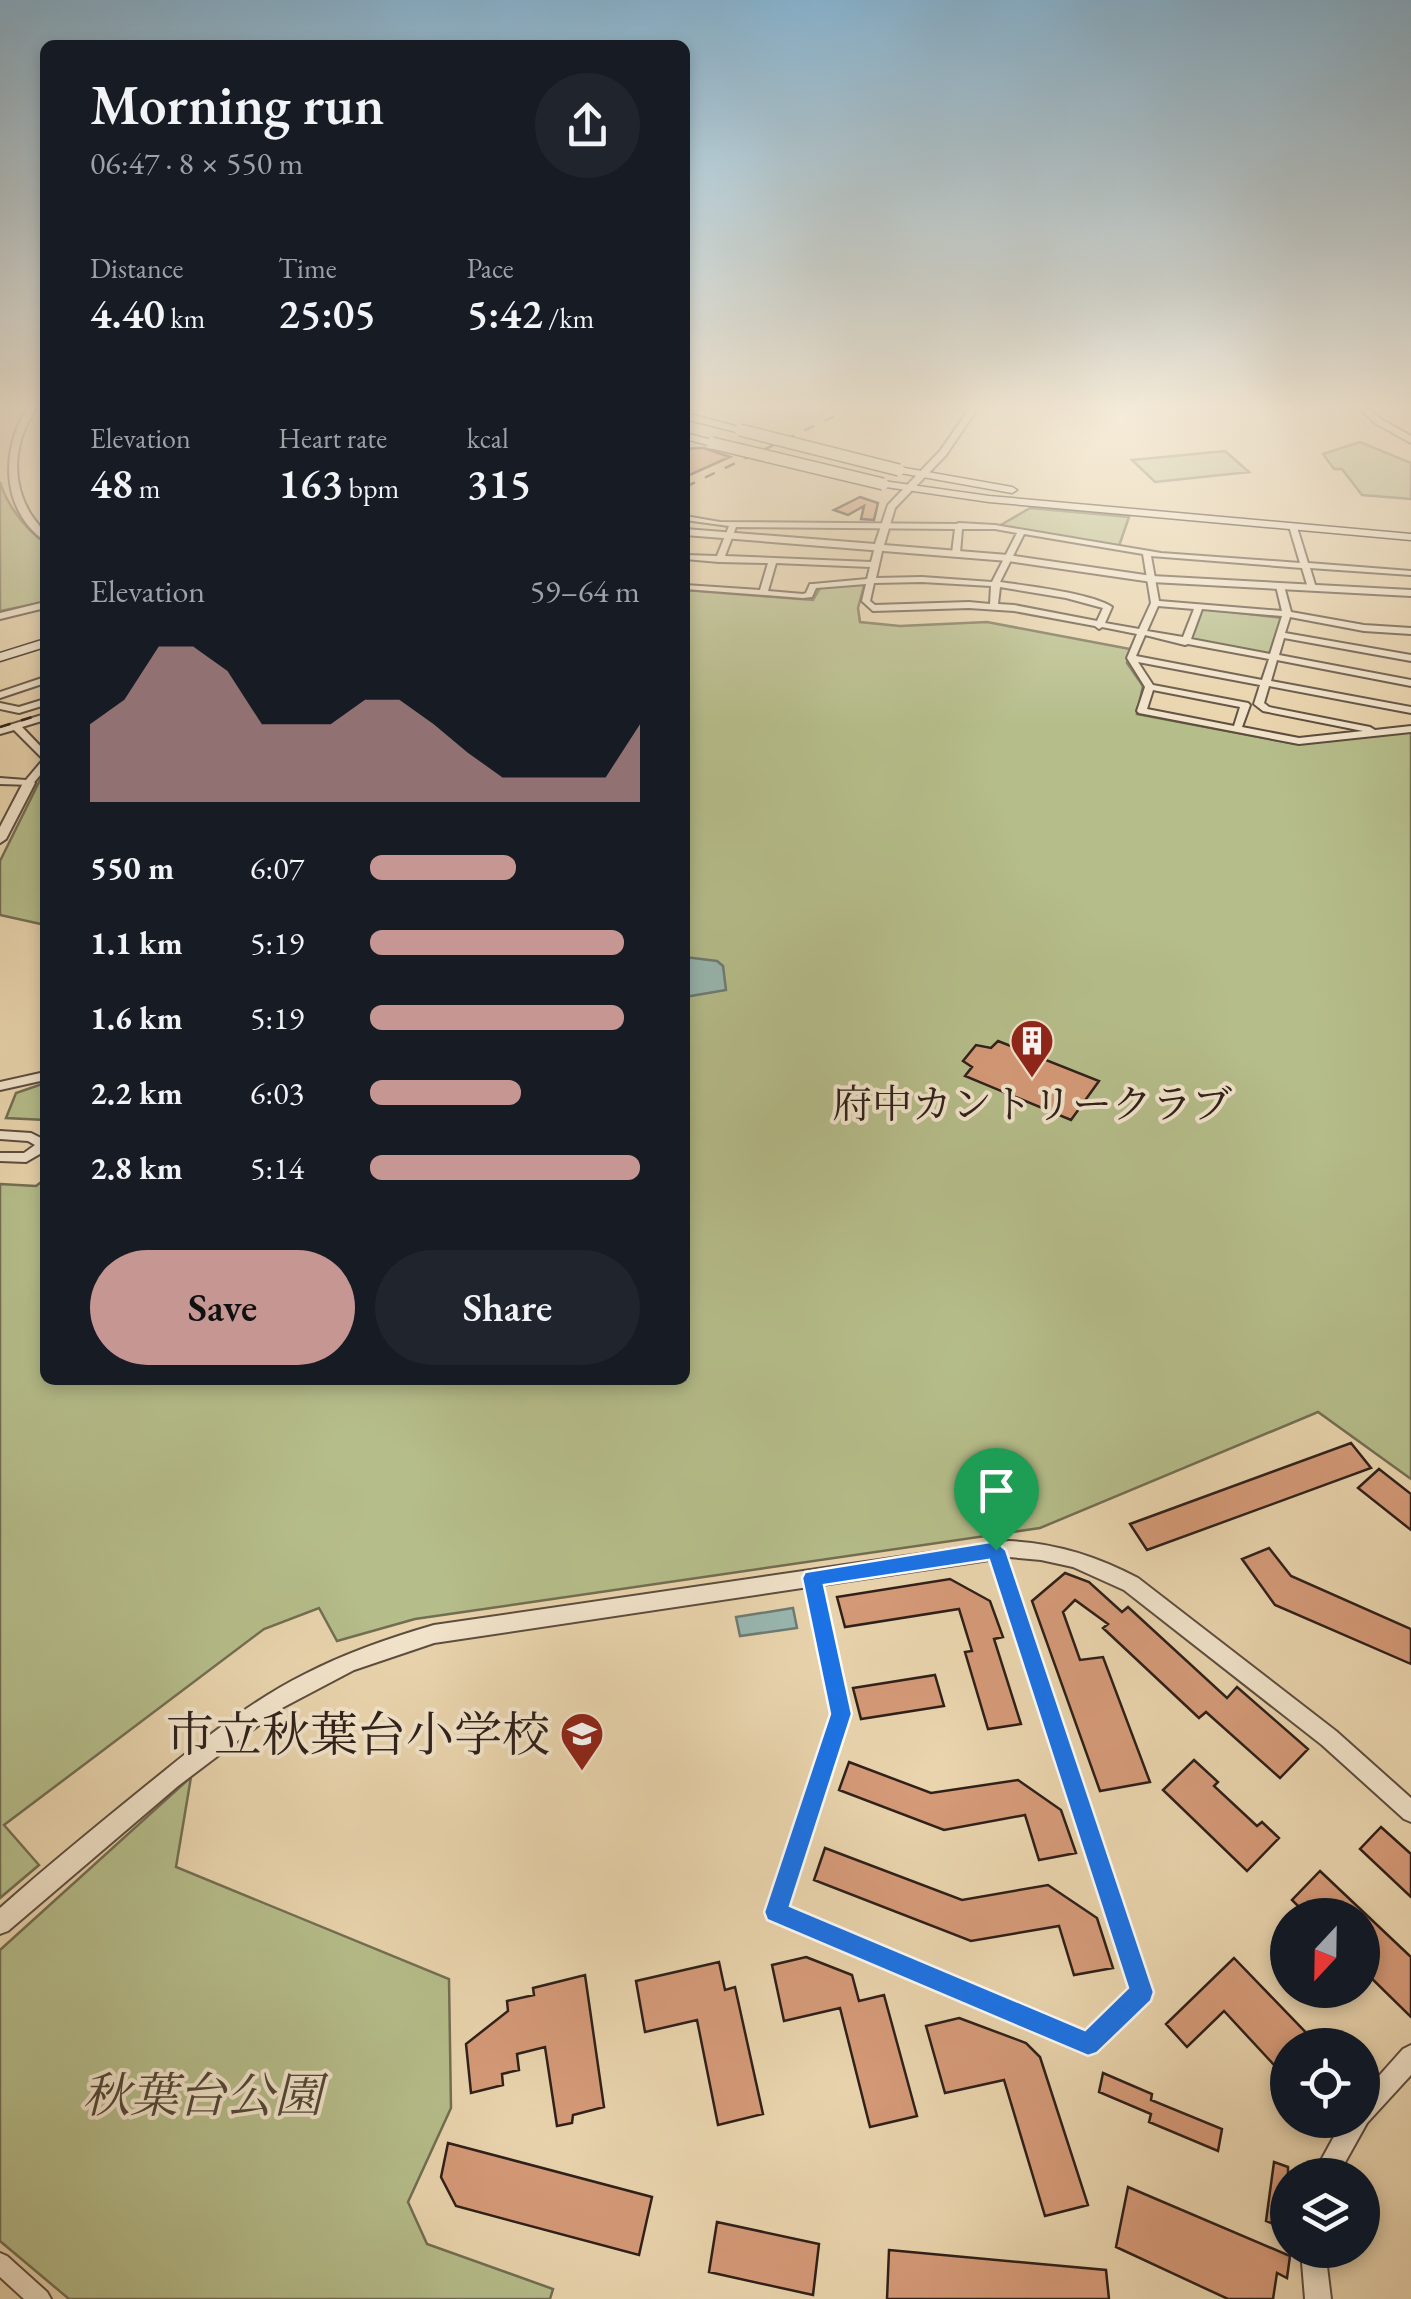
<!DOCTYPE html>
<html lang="en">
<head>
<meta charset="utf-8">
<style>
	:root { --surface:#171b24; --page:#20242c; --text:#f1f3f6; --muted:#9ea1a6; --accent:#c59692 }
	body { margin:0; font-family:"EB Garamond","Noto Serif JP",serif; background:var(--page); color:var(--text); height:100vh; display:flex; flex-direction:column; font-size:38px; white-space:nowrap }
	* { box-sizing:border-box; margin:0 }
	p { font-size:32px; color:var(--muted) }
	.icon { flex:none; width:55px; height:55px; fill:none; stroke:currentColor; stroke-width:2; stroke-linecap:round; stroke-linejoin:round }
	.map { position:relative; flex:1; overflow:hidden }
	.side { position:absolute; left:40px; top:40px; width:650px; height:1345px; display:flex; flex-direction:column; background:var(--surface); border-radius:15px; box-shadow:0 5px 15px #0003 }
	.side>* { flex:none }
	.needle { width:65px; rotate:202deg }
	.fabs { position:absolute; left:1270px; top:1898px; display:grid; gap:20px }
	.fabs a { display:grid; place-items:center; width:110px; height:110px; border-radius:50%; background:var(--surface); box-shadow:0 5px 15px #0003; font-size:50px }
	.pin { position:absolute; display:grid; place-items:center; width:85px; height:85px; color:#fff; margin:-102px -42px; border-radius:50% 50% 50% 0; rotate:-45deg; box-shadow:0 0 10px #0007 }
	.pin .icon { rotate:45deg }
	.round { display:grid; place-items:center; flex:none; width:105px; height:105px; border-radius:52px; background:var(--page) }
	.head { display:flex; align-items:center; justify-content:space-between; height:170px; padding:0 50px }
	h1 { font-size:55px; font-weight:600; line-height:75px }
	.figures { display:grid; grid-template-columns:repeat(3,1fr); gap:15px; height:170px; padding:10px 50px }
	.figures div { display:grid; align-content:center }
	.figures b { font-size:42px; font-weight:600 }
	.figures small { font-size:28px; font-weight:400 }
	.figures p { font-size:28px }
	.chart { height:280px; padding:20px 50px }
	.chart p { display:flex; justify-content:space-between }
	.chart svg { width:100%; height:180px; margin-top:10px; fill:var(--accent); opacity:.7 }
	.action { display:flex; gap:20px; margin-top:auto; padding:20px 50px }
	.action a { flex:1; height:115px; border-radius:60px; background:var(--accent); color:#111; font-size:40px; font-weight:600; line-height:115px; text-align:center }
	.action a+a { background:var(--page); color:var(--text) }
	ul { padding:0 50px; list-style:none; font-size:32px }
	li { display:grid; grid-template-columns:160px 120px 1fr; align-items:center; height:75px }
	li i { height:25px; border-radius:12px; background:var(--accent) }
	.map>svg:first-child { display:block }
	.green { fill:#b5bd8a; stroke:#726e52; stroke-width:2.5 }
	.water { fill:#99b7b1; stroke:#6e7b75; stroke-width:2.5 }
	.building { fill:#d59a78; stroke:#2e201a; stroke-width:2.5 }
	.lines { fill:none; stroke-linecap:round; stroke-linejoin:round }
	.minor-casing { stroke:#5d4d3f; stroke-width:4 }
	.tertiary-casing { stroke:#5d4d3f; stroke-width:4 }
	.secondary-casing { stroke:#2e201a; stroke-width:3 }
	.minor { fill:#f1e3ca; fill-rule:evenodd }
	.tertiary { fill:#f1e3ca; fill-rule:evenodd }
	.secondary { fill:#f1e3ca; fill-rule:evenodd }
	.rail { stroke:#2e201a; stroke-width:2.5; stroke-dasharray:11 11; stroke-linecap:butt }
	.secondary-bridge-casing { stroke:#2e201a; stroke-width:14; stroke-linecap:butt }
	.secondary-bridge { stroke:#f1e3ca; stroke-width:11 }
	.route { fill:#1a73e8; stroke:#fff; stroke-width:2.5; fill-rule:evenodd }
	.labels { text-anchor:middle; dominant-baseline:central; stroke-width:8; stroke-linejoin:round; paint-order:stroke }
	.poi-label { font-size:40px; fill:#2e201a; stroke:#f1e3ca }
	.near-poi-label { font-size:48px; fill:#2e201a; stroke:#f1e3ca; text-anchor:end }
	.near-park-label { font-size:48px; font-style:italic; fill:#504736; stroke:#f1e3ca }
</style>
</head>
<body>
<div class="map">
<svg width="1411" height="2299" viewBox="0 0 1411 2299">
	<rect width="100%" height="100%" fill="#e9d4ad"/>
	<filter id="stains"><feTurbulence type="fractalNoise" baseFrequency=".002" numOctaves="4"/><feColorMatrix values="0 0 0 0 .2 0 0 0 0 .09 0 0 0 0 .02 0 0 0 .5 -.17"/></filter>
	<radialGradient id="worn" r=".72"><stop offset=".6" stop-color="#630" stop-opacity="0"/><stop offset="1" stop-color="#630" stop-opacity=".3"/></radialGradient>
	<!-- green -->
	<path class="green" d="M1360,442l51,21v36l-49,-4 -20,-26h-8l-11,-15z
		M1225,451l24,21 -94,10 -23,-22z
		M0,482c7,23 25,47 45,61v59l-45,9z
		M1030,508l99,9 -10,29 -120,-20z
		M860,584l4,2 -6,22 2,14 40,4 87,-4 143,27 -3,14 16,23 -6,28 159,30 115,-12v747l-93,-67 -278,116 -625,91 -78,22 -18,-33 -55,21 -260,196 35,40 -39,33v-714l36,2 9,-7v201h640v-790l128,10 7,-12z
		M1206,609l77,9 -13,37 -80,-14 12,-31z
		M45,770v155l-45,-10v-54z
		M45,1083v37l-39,-2 10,-25z
		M191,1777l-15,90 273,112 2,129 -43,94 19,42 126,45 -3,10h-481l-69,-58v-291z"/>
	<!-- water -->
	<path class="water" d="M685,957l32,4 6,5 3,24 -41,7z
		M793,1608l4,20 -57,8 -4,-19z"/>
	<!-- building -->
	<path class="building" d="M699,448h5l26,9 -45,20v-28z
		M860,497l18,6 -4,17 -13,-1 3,-13 -16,9 -14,-5z
		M998,1041l101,40 -28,39 -106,-44 7,-9 -9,-6 13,-16 15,3z
		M1351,1443l20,25 -224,82 -17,-26z
		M1379,1469l32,25v36l-53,-42z
		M1269,1548l22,28 120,53v35l-136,-59 -33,-46z
		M1065,1573l24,9 33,30 6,-5 99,91 10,-11 71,62 -28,29 -74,-66 -7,6 -96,-90 5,-4 -33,-24 -12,12 17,48 23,-3 47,125 -50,9 -68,-190z
		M950,1579l40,22 13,36 -9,2 27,85 -33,5 -23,-77 7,-1 -13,-42 -114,18 -8,-30z
		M935,1675l9,31 -83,13 -8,-31z
		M1194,1760l24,22 -4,4 43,40 5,-4 17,16 -32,33 -84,-81z
		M849,1762l82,31 87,-13 43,30 15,43 -37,7 -14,-45 -81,15 -105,-40z
		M1381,1827l30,27v43l-51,-48z
		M825,1848l137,52 86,-15 49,33 16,50 -39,7 -15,-49 -88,15 -157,-61z
		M1320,1871l91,86v60l-49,-48v-54h-55l-15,-15z
		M806,1957l46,18 7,26 25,-6 33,121 -47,11 -30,-119 -56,13 -12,-56z
		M1234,1958l84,87h-30v35l-64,-69 -37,36 -21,-23z
		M719,1962l6,28 10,-3 28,127 -45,11 -21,-105 -52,12 -9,-51z
		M585,1975l19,132 -31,8 -1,8 -15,3 -12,-79 -28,7 2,16 -17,4 1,11 -32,8 -5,-49 42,-33 -1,-10 27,-6 -1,-7z
		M959,2018l67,25 14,14 48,148 -43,11 -41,-136 -59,13 -19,-67z
		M1103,2073l49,21 -1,6 71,29 -4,22 -69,-29 2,-8 -52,-22z
		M448,2143l204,54 -13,58 -183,-49 -15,-29z
		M1274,2162l14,5v63l-22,-9z
		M1128,2187l162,69 -3,22 -10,-5 -4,26h-45l-112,-52z
		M717,2222l102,22 -6,51 -104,-23z
		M889,2250l217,20 3,29h-222z"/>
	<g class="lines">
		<defs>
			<path id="minor" d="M685,516l35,6 236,2 3,-1 36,2 166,28 139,10 -11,-37 7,-2 12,39 103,8v4l-101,-7 6,20 -4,2 -4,-2 -6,-20 -151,-12 8,45 123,10 -6,-25 4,-2 4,2 7,26 73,13 47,3v6l-47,-3 -74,-14 -5,16 126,22v6l-127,-23 -5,17 132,25v6l-134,-26 -6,21 140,26v6l-142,-27 -5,17 5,4 101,20 5,3 36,-4v6l-112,12 -160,-31 -2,-2 8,-24 -18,-29 10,-24 -35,-7 -3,2 -4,-3 -81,-15 -45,-3 -96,3 -11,-10 4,-17 -50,4 -4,9 -9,1 -118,-9v-4l75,5 8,-27 -49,-1 -34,-3v-4l32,1 12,-30 -44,-6zM736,527l219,2 -3,24 4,2 4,-2 2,-24h33l22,4 -25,49 -70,-5 -46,1 7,-31 -4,-2 -4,2 -4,15 -146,-6zM1024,534l119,20 8,49 -12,26 -34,-6 7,-16c-21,-14 -85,-21 -112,-25zM776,563l94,4 -3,12 -54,5h-3l-4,9 -3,1 -35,-3zM922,582l69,4 -1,18 -21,-2 -94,3 -5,-4 4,-18zM1000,587l66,11 37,10 -6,13 -83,-16 -16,-1zM1158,606l36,3 -11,28 -36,-6zM1202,609l80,7 -12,38 -79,-15zM1145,635l40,10 3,-1 81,15 -7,21 -126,-24zM1138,662l122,23 -6,19 9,7 100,20 -64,7 -57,-11 8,-22 -2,-2 -95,-18zM1153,690l87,17 -6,19 -87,-17z
				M45,602v6l-45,11v-6z
				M45,677v6l-45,15v-6z
				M45,699v6l-26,8 -19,-4v-6l19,4z
				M45,714v6l-23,7 23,24v8l-3,-1 -28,-28 -14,4v-6z
				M45,760v9l-13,16 -32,-1v-6l26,2 16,-19z
				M45,1072v8l-45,10v-8z
				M0,1131l31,2 14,7v11l-19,11 -26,-1v-8h24l11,-8 -7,-4 -28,-2z
				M996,1543l5,2 3,5 147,442 -2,7 -54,52 -7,3 -318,-136 -3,-6 66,-198 -29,-136 2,-5 6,-2 6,2 2,5 29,136 -62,193 298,126 47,-44 -144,-439 3,-5z
				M0,2253l7,3 40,36 4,7h-27l-24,-22z"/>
			<path id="tertiary" d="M30,405h8c-23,33 -29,72 -8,108 6,10 15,16 15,28 -45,-31 -45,-95 -15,-136z
				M972,405h8l-34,50 -51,53 -11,37 124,10 144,21 259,14v6l-259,-14 -144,-21 -323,-26v-6l190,15 13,-39 52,-54z
				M1356,405h8l17,14 30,17v7l-36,-20z
				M29,779l6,4 -29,56 -6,4v-16l23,-44z
				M1009,1541c46,2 88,15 129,37l198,153 75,67v24l-7,-3 -82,-74 -198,-155 -51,-23 -32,-7 -32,-3 -575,86 -80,27 -74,39 -102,77 -170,145 -8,3v-26c46,-41 94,-80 142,-119 51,-41 103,-85 163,-115 41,-21 84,-36 129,-49z
				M1411,2045v30l-44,48 -29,52h-25l30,-55h19v-25l41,-46z
				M1301,2250h24l6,49h-26z"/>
			<path id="secondary" d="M685,413l58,15 2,2 -5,3 -55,-14z
				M685,433l31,8 1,2 -5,3 -27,-7z
				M899,467l113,20 5,3 -5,3 -117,-21v-4z
				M883,481l106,15 422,38v6l-422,-38 -110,-16v-4z
				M45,639v8l-45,14v-8z"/>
		</defs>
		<!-- minor casing -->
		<use href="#minor" class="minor-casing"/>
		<!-- tertiary casing -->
		<use href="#tertiary" class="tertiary-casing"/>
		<!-- secondary casing -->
		<use href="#secondary" class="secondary-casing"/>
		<!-- minor -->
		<use href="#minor" class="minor"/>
		<!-- tertiary -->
		<use href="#tertiary" class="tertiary"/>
		<!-- secondary -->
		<use href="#secondary" class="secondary"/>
		<!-- rail -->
		<path class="rail" d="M685,487l173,-82
			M0,727l45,-14"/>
		<defs>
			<path id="secondary-bridge" d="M740,430l159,40
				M712,443l171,41"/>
		</defs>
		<!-- secondary-bridge casing -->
		<use href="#secondary-bridge" class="secondary-bridge-casing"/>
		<!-- secondary-bridge -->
		<use href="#secondary-bridge" class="secondary-bridge"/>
	</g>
	<!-- sky -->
	<linearGradient id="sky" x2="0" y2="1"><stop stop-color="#88b5d2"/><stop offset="0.56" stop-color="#f5ecda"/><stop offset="1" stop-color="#f5ecda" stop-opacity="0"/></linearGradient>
	<rect width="1411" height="726" fill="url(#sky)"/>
	<!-- route -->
	<path class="route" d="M996,1541l10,9 148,442 -3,9 -54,52 -9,3 -321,-136 -3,-8 66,-198 -28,-136 3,-6zM989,1560l139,428 -43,42 -295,-124 62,-192 -28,-129z"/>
	<!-- icons -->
	<defs>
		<symbol id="building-pin" viewBox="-11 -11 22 30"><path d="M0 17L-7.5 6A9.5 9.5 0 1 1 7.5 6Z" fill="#8f2418" stroke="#f1e3ca"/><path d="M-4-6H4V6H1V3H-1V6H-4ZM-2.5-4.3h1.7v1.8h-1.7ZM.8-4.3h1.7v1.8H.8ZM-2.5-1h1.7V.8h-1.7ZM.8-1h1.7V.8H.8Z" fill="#fff"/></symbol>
		<symbol id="school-pin" viewBox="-11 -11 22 30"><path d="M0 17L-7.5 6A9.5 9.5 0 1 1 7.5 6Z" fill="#8f2418" stroke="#f1e3ca"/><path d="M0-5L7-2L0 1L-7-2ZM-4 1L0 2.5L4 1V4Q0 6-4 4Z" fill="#fff"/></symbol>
	</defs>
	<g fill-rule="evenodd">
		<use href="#building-pin" x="1007" y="1016" width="50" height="68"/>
		<use href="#school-pin" x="557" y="1709" width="50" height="68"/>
	</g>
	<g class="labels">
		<!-- poi labels -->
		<g class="poi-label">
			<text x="1032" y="1104">府中カントリークラブ</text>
		</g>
		<!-- near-poi labels -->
		<g class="near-poi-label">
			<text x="550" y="1734">市立秋葉台小学校</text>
		</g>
		<!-- near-park labels -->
		<g class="near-park-label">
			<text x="202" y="2095">秋葉台公園</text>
		</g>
	</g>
	<rect width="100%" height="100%" filter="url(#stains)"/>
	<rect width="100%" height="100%" fill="url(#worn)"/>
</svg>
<div class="fabs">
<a><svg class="needle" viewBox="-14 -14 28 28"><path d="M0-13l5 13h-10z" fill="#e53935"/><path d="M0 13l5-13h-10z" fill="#9ea1a6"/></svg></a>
<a><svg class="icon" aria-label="locate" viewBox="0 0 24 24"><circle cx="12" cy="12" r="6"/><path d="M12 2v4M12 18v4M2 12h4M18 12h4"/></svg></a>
<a><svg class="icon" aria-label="layers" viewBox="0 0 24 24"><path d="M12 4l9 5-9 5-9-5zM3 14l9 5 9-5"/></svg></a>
</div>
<div class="pin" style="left:996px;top:1550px;background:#1e9e55"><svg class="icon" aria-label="arrive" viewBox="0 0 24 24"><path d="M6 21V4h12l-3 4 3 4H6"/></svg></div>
<section class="side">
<div class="head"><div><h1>Morning run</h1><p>06:47 · 8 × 550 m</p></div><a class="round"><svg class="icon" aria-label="share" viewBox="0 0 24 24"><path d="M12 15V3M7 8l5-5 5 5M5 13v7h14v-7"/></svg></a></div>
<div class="figures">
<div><p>Distance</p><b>4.40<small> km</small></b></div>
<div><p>Time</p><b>25:05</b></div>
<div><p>Pace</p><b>5:42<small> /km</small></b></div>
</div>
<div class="figures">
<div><p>Elevation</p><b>48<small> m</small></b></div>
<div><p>Heart rate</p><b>163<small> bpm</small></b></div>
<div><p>kcal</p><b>315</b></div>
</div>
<div class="chart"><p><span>Elevation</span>59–64 m</p>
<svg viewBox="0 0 160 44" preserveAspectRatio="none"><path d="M0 44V25L10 19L20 6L30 6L40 12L50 25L60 25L70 25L80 19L90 19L100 25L110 32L120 38L130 38L140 38L150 38L160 25V44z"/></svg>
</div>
<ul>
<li><b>550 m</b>6:07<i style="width:54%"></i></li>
<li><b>1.1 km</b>5:19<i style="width:94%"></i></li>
<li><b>1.6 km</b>5:19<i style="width:94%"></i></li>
<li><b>2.2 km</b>6:03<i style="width:56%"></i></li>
<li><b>2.8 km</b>5:14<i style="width:100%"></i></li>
</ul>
<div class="action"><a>Save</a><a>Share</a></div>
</section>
</div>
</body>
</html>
